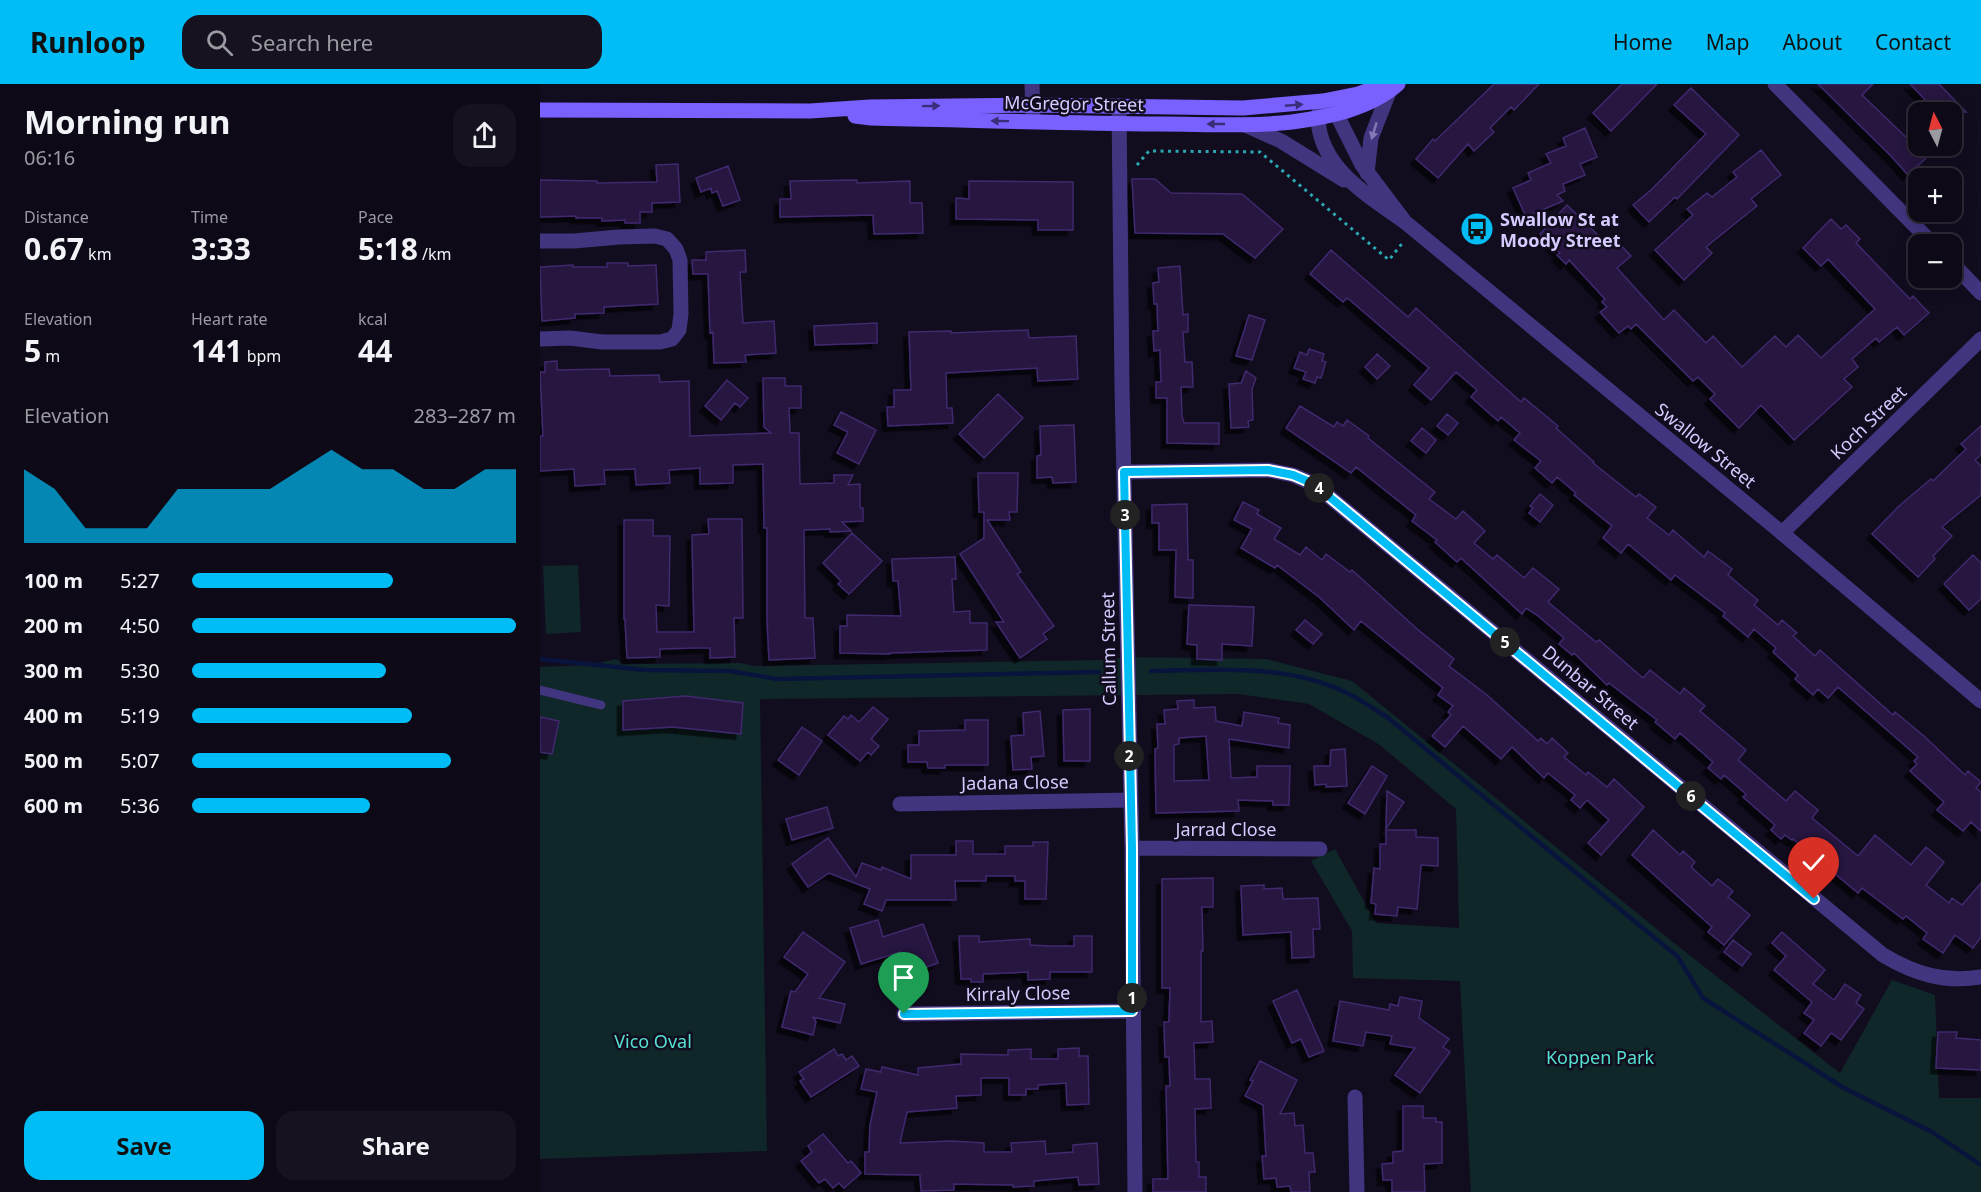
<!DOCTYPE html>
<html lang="en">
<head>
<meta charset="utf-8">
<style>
	:root { --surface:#0e0917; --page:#171220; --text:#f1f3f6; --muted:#9b9aa1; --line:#2e2a36; --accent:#00bdf5 }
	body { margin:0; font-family:"Noto Sans",sans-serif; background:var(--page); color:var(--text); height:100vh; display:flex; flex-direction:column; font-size:22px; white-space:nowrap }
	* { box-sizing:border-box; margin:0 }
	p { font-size:20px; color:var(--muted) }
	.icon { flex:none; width:33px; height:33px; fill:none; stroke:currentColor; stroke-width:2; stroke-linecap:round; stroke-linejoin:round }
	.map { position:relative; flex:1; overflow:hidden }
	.panel { display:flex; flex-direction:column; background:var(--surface); width:540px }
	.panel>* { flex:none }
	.needle { width:39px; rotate:354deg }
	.controls { position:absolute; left:1368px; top:18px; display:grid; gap:12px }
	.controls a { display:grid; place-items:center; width:54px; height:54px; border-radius:12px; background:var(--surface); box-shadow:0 3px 15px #0003,0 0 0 2px var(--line); font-size:30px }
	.pin { position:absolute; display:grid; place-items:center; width:51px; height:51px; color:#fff; margin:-62px -26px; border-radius:50% 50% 50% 0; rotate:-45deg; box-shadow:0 0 6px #0007 }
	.pin .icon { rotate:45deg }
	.km { position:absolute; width:30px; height:30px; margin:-15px; border-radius:50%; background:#222; color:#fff; font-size:16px; line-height:30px; text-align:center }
	.round { display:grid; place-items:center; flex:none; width:63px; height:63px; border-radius:18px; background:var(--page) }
	.overview { display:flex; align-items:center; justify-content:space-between; height:102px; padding:0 24px }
	h1 { font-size:33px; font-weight:700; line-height:45px }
	.stats { display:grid; grid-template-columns:repeat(3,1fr); gap:9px; height:102px; padding:6px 24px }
	.stats div { display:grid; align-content:center }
	.stats b { font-size:30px; font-weight:700 }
	.stats small { font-size:16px; font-weight:400 }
	.stats p { font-size:16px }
	.chart { height:168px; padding:12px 24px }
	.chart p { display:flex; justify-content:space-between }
	.chart svg { width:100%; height:108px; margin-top:6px; fill:var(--accent); opacity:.7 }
	.cta { display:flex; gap:12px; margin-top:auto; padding:12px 24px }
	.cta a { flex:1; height:69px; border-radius:18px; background:var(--accent); color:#111; font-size:24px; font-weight:700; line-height:69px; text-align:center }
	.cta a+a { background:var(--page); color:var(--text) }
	ul { padding:0 24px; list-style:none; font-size:20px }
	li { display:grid; grid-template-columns:96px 72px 1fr; align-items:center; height:45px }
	li i { height:15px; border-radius:8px; background:var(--accent) }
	header { display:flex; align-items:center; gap:36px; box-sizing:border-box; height:84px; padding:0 30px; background:var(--accent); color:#111 }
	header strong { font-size:28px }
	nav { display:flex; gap:33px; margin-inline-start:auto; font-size:21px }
	.search { width:420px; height:54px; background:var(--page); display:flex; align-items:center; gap:15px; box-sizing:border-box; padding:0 21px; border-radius:18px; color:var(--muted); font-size:22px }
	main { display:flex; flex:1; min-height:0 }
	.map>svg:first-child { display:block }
	.green { fill:#0f2729 }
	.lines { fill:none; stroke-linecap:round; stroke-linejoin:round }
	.stream { stroke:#08143c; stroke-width:4.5 }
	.building { fill:#251740; stroke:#3f296d; stroke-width:1.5; fill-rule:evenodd; filter:url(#shadow) }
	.path { stroke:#2aa9b2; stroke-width:3; stroke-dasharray:3 4.5; stroke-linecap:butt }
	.service { stroke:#42357f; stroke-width:9 }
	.minor { stroke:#42357f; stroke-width:15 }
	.tertiary { stroke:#42357f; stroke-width:15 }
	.secondary { stroke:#7961ff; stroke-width:15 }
	.oneway { fill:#3b2e79 }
	.oneway2 { fill:#8578b9 }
	.route-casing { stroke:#fff; stroke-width:12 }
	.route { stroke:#00bdf5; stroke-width:8 }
	.labels { text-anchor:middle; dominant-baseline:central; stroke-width:5; stroke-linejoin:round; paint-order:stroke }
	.street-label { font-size:18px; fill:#d7caff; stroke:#120c1f }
	.poi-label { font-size:18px; font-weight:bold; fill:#d7caff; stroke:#120c1f; text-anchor:start }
	.park-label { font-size:18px; fill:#54e1d0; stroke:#120c1f }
</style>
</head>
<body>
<header>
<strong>Runloop</strong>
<div class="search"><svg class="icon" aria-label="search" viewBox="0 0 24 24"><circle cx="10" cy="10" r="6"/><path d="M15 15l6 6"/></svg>Search here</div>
<nav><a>Home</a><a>Map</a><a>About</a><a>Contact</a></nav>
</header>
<main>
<section class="panel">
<div class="overview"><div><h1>Morning run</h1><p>06:16</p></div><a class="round"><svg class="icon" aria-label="share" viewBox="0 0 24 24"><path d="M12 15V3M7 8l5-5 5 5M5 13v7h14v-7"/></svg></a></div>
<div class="stats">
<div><p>Distance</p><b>0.67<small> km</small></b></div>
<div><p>Time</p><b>3:33</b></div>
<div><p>Pace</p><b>5:18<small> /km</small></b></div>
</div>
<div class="stats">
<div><p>Elevation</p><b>5<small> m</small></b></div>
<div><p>Heart rate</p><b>141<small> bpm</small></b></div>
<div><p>kcal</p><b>44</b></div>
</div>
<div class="chart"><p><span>Elevation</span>283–287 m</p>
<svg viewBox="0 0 160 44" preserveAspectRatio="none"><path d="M0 44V14L10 22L20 38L30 38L40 38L50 22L60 22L70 22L80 22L90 14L100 6L110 14L120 14L130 22L140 22L150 14L160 14V44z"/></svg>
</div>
<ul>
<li><b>100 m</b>5:27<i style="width:62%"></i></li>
<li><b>200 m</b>4:50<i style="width:100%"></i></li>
<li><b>300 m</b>5:30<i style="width:60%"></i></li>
<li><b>400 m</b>5:19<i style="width:68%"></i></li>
<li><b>500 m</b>5:07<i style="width:80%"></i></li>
<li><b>600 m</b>5:36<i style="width:55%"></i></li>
</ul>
<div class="cta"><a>Save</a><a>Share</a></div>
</section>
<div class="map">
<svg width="1441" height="1108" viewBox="0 0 1441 1108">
	<defs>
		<filter id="shadow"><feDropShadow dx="-5.5" dy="5.5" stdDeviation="0" flood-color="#0009"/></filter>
	</defs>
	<rect width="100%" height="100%" fill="#120c1f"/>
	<!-- green -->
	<path class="green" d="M38,481l3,67 -35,2 -3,-68z
		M587,573l139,2 86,22 322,262 166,130 52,-93 43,15 4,103h42v94h-510l-11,-211 -107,-3 -1,-47 -41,-70 24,-12 41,74 83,5 -3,-119 -76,-64 -71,-41 -71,-10 -478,5 7,452 -227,8v-492l51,-2 25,-6 7,5 117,-1 15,3 347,-6z"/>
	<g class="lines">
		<!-- stream -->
		<path class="stream" d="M0,575l105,11 85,1 47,8 322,-7
			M611,587c65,-1 136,-8 196,22 14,7 27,16 40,24l291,240 25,41 141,90 88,44 49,33"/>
	</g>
	<!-- building -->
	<path class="building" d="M954,0h45l-25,26 -3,-3 -21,21 4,4 -20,19 -6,-7 -30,34 -22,-19 17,-20 2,2z
		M1082,0h35l-46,47 -18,-18z
		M1278,0h55l-11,11 46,44 10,-9v16h21l-31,29 -17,-19z
		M1370,0h29l27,28h-29z
		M1151,4l48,47 -62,64 -2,-2 -26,25 -16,-17 19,-16 54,-55 -32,-29z
		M1045,44l12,29 -17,7 5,11 -22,9 2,7 -8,4 6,6 -37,16 -13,-29 18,-8 -3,-7 23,-10 -5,-9 20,-8 -3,-8z
		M1221,66l20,25 -30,24 6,7 -51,41 6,6 -28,27 -29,-30 38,-35 -6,-6 20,-16 5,4 25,-20 -4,-5z
		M138,80l2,38 -28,1v9h-12v11h-15v-3l-23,1v-3h-26v-2l-36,1v-37l57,1v2l60,-1 -1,-17z
		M188,82l12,34 -17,6 -6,-15 -5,2 -1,-5 -10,4 -5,-14z
		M592,95h23l16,14 71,1 41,35 -28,29 -32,-24 -88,-1z
		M317,96v3l53,-2v22h12l1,30 -49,1 -1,-19 -93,2v-18h11l-1,-18z
		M429,97l104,1v48h-35v-10l-82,-1v-21l13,1z
		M1027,121l39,38 7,-6 18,19 -14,12 47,52 10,-10 32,33 7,-7 29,31 33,-31 11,11 12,-12 23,23 54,-49 -47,-50 -7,7 -18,-18 28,-29 10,10 5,-4 14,14 -4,4 48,50 6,6 3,-3 16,17 -25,22 -7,-8 -18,15 -3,-4 -24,21 6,8 -14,12 8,8 -58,53 -33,-35 -22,23 -29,-29 5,-5 -17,-17 -5,4 -57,-57 -5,5 -3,-3 -9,7 -19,-21 7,-5 -5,-5 3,-3 -36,-39 -3,4 -9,-9 3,-2 -20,-19z
		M205,166l1,22h-6l3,51 31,-2 2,32 -31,2 1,7 -32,1 -1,-31 -3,1 -2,-59h-15l-1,-14h14v-8z
		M791,166l77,67 8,-9 105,94 3,-4 34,28 -2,2 38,34 -1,1 43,34 3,-3 17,13 -9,11 22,17 4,-5 31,27 4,-6 24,18 -4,6 30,25 -4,5 24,20 4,-5 15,13 -4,3 22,20 5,-6 73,65 2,-3 29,24 41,39 3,-4 13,11 -5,6 5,4v39l-10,-9 -8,9 -26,-21 7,-8 -34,-31 7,-7 -3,-3 4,-4 -80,-70 -10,11 -10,-9 -5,6 -18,-16 3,-4 -25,-23 3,-4 -22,-19 -6,8 -25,-21 2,-3 -50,-38 -4,5 -43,-36 -7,9 -18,-15 9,-12 -38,-31 2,-2 -19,-16 -5,6 -17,-15 6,-7 -27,-21 6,-7 -19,-16 -3,4 -27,-24 6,-7 -21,-18 -25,28 -17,-15 15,-17 -78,-67 -4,-3 -4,4 -33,-28z
		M67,179h21v3l28,-1 2,39 -54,3v6l-29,1v4l-33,3 -2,-54 33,-2v2h34z
		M640,182l3,49 5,-1v18h-5l2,30h7l1,25h-12l1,29 2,7h35v21l-52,-1v-45h-11v-16h5l-1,-32 -6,1 -1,-20h5l-1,-27h-3l-1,-21 6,-1 -1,-14z
		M709,231l16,5 -13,40 -16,-4z
		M337,239v20l-62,2 -1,-19z
		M488,246l1,8 47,-2 2,43 -40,2 -1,-13 -91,5 1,35h5l1,15 -65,3 -1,-19h7v-17h17l-2,-58 42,-1v2z
		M769,265l15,5 -2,7 4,1 -5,16 -4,-1 -2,6 -12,-4 3,-7 -12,-4 6,-16 7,3z
		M837,270l13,12 -13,13 -12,-12z
		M17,277v9l52,-1 1,7 49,-1 1,7 29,-1 1,55 81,-3 -7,-6 -1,-49h22v8h16v22h-12l1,25h9l1,51 34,-1v-8h19l-5,10 12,-1v24h3v13l-21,1 9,9 -21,1v-3l-26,1 1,88h8l2,40 -46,2 -2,-40v-92h-3l-1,-64 -30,1v18l-33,1v-16l-31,2 1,13 -34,2 -1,-16 -31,1 1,14 -30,2 -1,-17 -34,2v-35h3l-3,-64h5v-10z
		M706,287l10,7 -4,11 1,31 -5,1 1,6 -18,1 -2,-44 12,-1z
		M187,296l21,18 -8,9 -5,-4 -14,17 -16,-14z
		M458,310l25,24 -39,40 -25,-24z
		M760,322l34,21 3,-5 6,4 4,-6 22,16 -1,2 67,54 -6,7 27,20 7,-8 22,20 -11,12 19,16 4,-4 27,23 9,-10 26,21 -11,13 48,40 3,-2 44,38 7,-8 30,24 4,-6 21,18 -5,5 46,39 -8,10 48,41 9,-10 23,19 -6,8 46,38 17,-21 36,30 15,-18 18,15 -18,23 23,18 3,-5 10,7 19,-22v54l-8,11 -18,-13 -12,18 -20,-14 4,-6 -21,-17 -3,3 -41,-31 -4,5 -65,-54 -1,1 -7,-5 -4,4 -10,-9 4,-5 -32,-28 3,-3 -22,-19 -3,4 -13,-11 5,-6 -33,-29 -5,6 -20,-17 2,-2 -48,-37 -2,2 -33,-32 -2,2 -13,-11 5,-6 -27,-23 -11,-7 -4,6 -61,-56 -4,4 -22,-20 2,-2 -25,-19 4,-6 -60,-48 -5,6 -65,-45z
		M301,328l35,18 -17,34 -22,-11 11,-21 -14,-7z
		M907,330l11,9 -10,12 -11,-9z
		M534,341l2,57 -23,1 -1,-6 -15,1v-22l4,-1 -1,-29z
		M1441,342v29l-6,5 6,6v29l-39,32 10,9 -19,20 2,3 -17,18 -46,-43 27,-28 32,-27 2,2 33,-32 -5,-5z
		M882,344l14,12 -10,13 -15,-12z
		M438,389h40l-1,39h-8l1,8h-23l34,52 -4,2 37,52 -11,8 4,5 -27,19 -24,-36h8l-44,-68 24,-16v-26h-5z
		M1000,410l13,11 -13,17 -11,-9 4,-5 -3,-2z
		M703,418l16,8 -2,4 24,14 -7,11 26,16 6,-8 16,13 4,-6 24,18 2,-2 64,58 38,31 -5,7 38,29 51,46 3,-3 6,6 5,-6 16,15 -4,4 22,18 2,-3 19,15 7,-8 30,28 -43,48 -13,-12 21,-23 -22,-20 -7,8 -9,-8 4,-5 -27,-22 -4,5 -32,-31 -11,12 -38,-33 -18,21 -13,-11 19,-21 -3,-3 5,-6 -15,-11 5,-7 -82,-67 -7,9 -35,-33 -42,-32 -2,3 -34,-20 11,-19 -18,-9z
		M647,420l1,56h5v38l-18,-1 1,-47h-17v-27h-7v-18z
		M168,435h34l1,99h-9l1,39 -25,1v-10h-16l-34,1v8l-33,1 -2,-39h-1v-99h29v16h17l-1,70 -13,-1 1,27h37l-2,-97 17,-1z
		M312,449l30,28 -33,33 -11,-10 3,-3 -18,-18z
		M1433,471l8,8v36l-12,11 -25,-26z
		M415,473l1,22h-4l2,33 16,-1v12h17v27l-97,3v1l-50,-1v-27h7v-11l54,1 -3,-35h-5l-1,-22z
		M649,521l65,2 -2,39 -30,-2v16l-25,-1v-14l-10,-1z
		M765,536l17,14 -9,10 -17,-14z
		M146,612l57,7 -2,31 -68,-7 -50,3v-29z
		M654,616v8l21,-1 1,14 26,5 2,-14 35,6 -1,5 12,2 -1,23 -60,-9 2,39 26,-1v-11h33l-1,39h-16v-4l-35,-1 1,11 -83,2 -1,-64 3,-1 -1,-24h8l-1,-14 14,-1 -1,-8zM666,652l3,44 -35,1v-36l5,-1v-6z
		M333,623l15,12 -17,20 8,7 -8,9 -3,-3 -8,9 -32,-26 16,-19 4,3 3,-4 8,7z
		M550,625v52h-26l-1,-51z
		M500,627l4,45 -13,1 1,12 -19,1 -2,-34 13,-1 -1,-22z
		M0,633l19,4 -7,33 -12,-2z
		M425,636h23v45h-43v3h-17l-1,-6h-19v-17h11v-14l46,-1z
		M262,643l20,14 -23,34 -21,-15z
		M805,665l2,37 -21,1v-3l-11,1 -1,-19h16l1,-16z
		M832,682l15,10 -22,38 -17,-11z
		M847,707l17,11 -18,27z
		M287,723l6,21 -41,12 -6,-21z
		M846,746h30v7l22,1v28l-17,-1 -4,44 -19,-2 -1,9 -22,-2 1,-10 -5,-1 3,-35 6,1v-25h6z
		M1113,746l27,25 3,-4 12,11 -4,5 21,19 6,-7 15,12 -5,6 22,18 -26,30 -16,-13 4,-5 -80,-72z
		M288,754l28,39 6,-14 19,7 1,-3 29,12v-24h45v-14h17v13h32v-8h28v-4h15l-2,57h-21v-18h-10v-5h-29v5h-31l1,19h-70l-4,11 -18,-7 6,-15 -41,-16 -21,14 -16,-23z
		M673,794v29h-11l1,44h-2v71l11,-1 1,21 -19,1 1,36h15l1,29 -16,1 1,53h3v15h7v15h-53v-13h15l-2,-93h4l-1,-29h-4l-1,-35h5l1,-34h-8v-109z
		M724,801v4l18,-1 1,11 35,-1 2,31h-7l1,28 -22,1 -1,-26 -48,3 -2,-49z
		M338,836l5,17 40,-13 15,39 -17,6 4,12 -13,5 -12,-34 -39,12 -11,-36z
		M263,848l42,30 -26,36 26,6 -5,19 -27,-6 3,5 -3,13 -31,-8 9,-36 4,1 13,-18 -24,-17z
		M1242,848l43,38 -12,14 21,16 11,-16 16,11 -5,8 8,6 -23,31 -10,-7 -10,13 -17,-13 10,-13 -10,-7 8,-11 -38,-32 12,-14 -14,-13z
		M419,852h20v6l51,-3v6l20,1h24v-10h18v36h-42v7l-22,1v-8l-45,2v8h-12v-3h-10z
		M1193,856l18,14 -9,12 -18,-14z
		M757,906l27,61 -15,6 -8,-18 -9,4 -19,-42z
		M860,913l22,4 -3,17 30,21 -6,8 7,5 -30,41 -25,-18 20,-27 -25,-4 2,-8 -26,-4 -3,14 -30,-5 7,-40 49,9 1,-6 8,2z
		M1398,948h19l-1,6 25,2v30l-45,-2z
		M539,964v8h9l1,48 -22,1 -1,-22 -28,2v4h-12v6h-17v-17h-28v17l-25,1 1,12 -50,4 -7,31 52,-2 32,2v9h28l-1,-9 34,-2 1,13 27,-2v-7l24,-2 2,41 -20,1 -1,-8 -44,4v5l-21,1v-2l-59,-1v6l-33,1 -1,-16 -55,-1v-22h4l1,-27 7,-33 -16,-3 5,-20 15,3 1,-5 36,8v-7l43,-4v-10l47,1v-5l23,-1v10h27v-10z
		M294,965l4,7 4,-2 4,6 6,-4 7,10 -48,31 -11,-16 4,-2 -5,-7z
		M720,977l37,19 -17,34 14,-1 1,13 8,-1 2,28h8l2,19h-6l1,20h-19l-1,-6 -13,1 -1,-9 -12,1 -2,-23h4l-3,-51 -18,-9 8,-15 -3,-1z
		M863,1022h20v12h13v4h6v41l-18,1 1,28h-33v-12h-9l-1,-16 11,-1v-11l10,-1z
		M283,1050l25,29 3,-2 10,12 -17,15 -5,-5 -6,5 -8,-9 -6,4 -18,-22 11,-9 -4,-6z"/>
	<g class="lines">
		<!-- path -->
		<path class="path" d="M597,81l12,-14 111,1 129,108 15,-19"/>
		<!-- service -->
		<path class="service" d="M0,606l61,15"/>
		<!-- minor -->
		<path class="minor" d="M492,0l1,34
			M1235,0l158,160
			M579,22l3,282 10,460 3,344
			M0,157h34l45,-4 36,-1 12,3 9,10 4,11 1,54 -2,16 -7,9 -12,3h-58l-32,-4 -30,1
			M1412,179l29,30
			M584,388l144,-2 25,5 21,9 569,471c32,19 61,28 98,22
			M1242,449l199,-194
			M360,720l230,-4
			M592,764l188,1
			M364,930l228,-3
			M815,1013l2,95"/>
		<!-- tertiary -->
		<path class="tertiary" d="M705,41l36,16 63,39
			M827,89l4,-35 18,-46
			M865,138l-43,-57 -26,-52 -13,-12c-1,5 -5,12 -5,18 2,49 52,78 87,103l377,311 199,168"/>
		<!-- secondary -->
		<path class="secondary" d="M0,26l270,1 60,-4 162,-2 211,3 80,-7 35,-7 28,-10
			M315,32l16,2c96,2 192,5 288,6 44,0 89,3 133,-2 36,-5 78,-13 106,-38"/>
	</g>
	<!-- one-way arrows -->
	<defs><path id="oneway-solid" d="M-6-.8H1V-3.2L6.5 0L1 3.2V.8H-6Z" transform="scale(1.5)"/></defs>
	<g class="oneway">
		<use href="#oneway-solid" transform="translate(754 21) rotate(-5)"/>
		<use href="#oneway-solid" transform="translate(391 22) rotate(-1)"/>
		<use href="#oneway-solid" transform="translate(460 37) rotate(-179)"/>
		<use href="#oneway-solid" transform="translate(676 40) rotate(-180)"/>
	</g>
	<use class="oneway2" href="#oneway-solid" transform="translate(834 47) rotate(107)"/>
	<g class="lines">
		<defs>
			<path id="route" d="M364,930l228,-3v-163l-8,-376 144,-2 25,5 21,9 500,415"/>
		</defs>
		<!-- route casing -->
		<use href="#route" class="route-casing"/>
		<!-- route -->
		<use href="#route" class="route"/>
	</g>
	<!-- icons -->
	<defs>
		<symbol id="bus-disc" viewBox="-11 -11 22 22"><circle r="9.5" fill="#00bdf5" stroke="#120c1f"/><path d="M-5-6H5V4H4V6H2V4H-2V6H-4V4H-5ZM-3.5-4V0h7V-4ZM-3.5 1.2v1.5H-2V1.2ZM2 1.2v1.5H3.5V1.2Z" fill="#111"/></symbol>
	</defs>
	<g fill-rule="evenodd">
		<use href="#bus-disc" x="918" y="126" width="38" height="38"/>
	</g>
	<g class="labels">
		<!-- street labels -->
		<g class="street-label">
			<text transform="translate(534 19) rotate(1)">McGregor Street</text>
			<text transform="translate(1328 338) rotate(-44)">Koch Street</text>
			<text transform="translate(1166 361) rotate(39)">Swallow Street</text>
			<text transform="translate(568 565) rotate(-91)">Callum Street</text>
			<text transform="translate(1051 603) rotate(40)">Dunbar Street</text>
			<text transform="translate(475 698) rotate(-1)">Jadana Close</text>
			<text x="686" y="745">Jarrad Close</text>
			<text transform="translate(478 909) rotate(-1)">Kirraly Close</text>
		</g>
		<!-- poi labels -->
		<g class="poi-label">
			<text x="960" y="135">Swallow St at<tspan x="960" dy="21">Moody Street</tspan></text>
		</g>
		<!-- park labels -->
		<g class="park-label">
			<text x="113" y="957">Vico Oval</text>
			<text x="1060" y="973">Koppen Park</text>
		</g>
	</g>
</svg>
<div class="controls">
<a><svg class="needle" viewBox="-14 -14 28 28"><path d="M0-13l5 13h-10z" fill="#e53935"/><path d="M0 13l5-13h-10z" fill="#9b9aa1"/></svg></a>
<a>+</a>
<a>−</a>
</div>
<div class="pin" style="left:364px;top:930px;background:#1e9e55"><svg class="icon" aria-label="arrive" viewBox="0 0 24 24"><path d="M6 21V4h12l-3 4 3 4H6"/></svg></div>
<div class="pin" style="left:1274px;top:815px;background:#d93025"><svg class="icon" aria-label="check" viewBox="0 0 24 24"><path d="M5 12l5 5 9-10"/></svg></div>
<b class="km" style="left:592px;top:914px">1</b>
<b class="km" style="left:589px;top:672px">2</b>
<b class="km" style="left:585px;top:431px">3</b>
<b class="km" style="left:779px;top:404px">4</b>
<b class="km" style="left:965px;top:558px">5</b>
<b class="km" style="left:1151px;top:712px">6</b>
</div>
</main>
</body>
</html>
